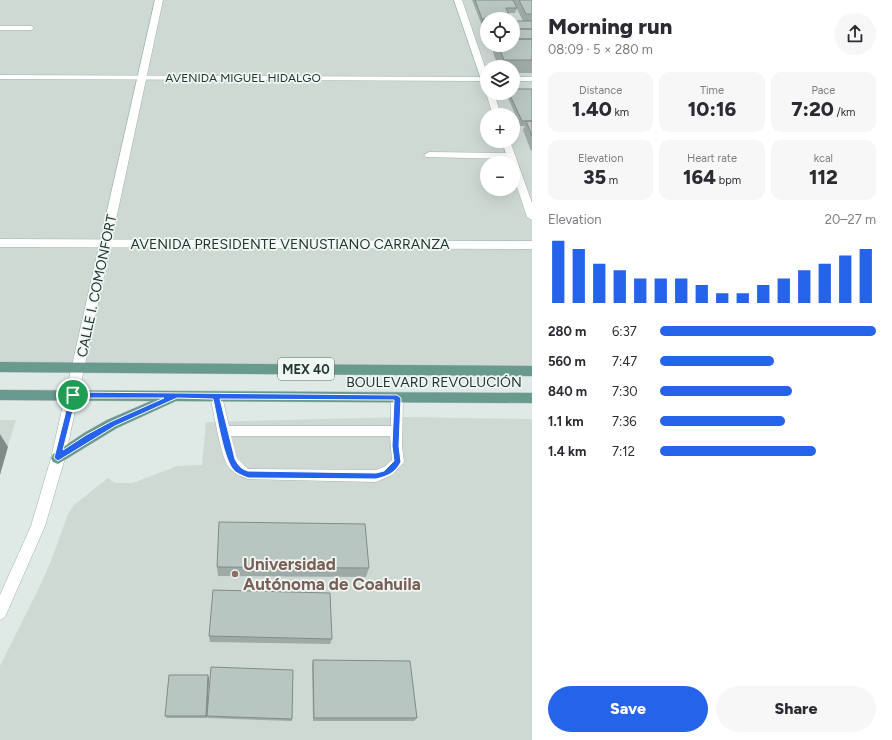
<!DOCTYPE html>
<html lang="en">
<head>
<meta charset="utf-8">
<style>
	:root { --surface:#fff; --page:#f7f7f7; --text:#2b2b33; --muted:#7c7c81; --accent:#2563eb }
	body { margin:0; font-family:Figtree,sans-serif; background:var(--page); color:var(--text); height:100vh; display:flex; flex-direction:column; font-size:15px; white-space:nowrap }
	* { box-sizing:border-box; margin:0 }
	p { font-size:13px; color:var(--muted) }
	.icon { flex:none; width:22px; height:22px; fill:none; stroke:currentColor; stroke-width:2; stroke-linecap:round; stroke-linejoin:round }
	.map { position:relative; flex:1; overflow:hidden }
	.panel { display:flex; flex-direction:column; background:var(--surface); width:360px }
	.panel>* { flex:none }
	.buttons { position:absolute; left:480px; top:12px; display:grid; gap:8px }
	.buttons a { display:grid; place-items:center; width:40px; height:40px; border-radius:50%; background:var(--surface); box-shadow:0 4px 16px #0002; font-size:20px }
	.pin { position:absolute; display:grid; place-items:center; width:34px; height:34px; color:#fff; margin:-17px; border:2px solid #fff; border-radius:50%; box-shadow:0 1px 4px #0007 }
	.round { display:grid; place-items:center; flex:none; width:42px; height:42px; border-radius:21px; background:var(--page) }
	.head { display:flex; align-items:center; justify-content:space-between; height:68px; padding:0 16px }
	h1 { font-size:22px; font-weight:800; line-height:30px }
	.figures { display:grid; grid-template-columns:repeat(3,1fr); gap:6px; height:68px; padding:4px 16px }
	.figures div { display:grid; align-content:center; border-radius:10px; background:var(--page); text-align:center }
	.figures b { font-size:20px; font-weight:800 }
	.figures small { font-size:11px; font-weight:400 }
	.figures p { font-size:11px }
	.chart { height:112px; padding:8px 16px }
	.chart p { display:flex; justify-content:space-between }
	.chart svg { width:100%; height:72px; margin-top:4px; stroke:var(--accent); stroke-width:6 }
	.cta { display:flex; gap:8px; margin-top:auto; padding:8px 16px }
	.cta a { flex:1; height:46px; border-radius:24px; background:var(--accent); color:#fff; font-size:16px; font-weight:800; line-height:46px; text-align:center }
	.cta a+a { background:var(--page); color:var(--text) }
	ul { padding:0 16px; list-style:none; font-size:13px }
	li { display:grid; grid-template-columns:64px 48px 1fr; align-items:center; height:30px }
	li i { height:10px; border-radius:5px; background:var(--accent) }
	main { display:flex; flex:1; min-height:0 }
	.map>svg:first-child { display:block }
	.built { fill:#ced9d4; fill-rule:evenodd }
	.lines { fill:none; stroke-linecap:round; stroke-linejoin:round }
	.lane-casing { stroke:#a3b0ac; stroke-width:1 }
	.street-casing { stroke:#a3b0ac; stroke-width:1 }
	.secondary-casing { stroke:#a0b4ac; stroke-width:1 }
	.primary-casing { stroke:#bdc3c2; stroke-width:1 }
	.lane { fill:#fff; fill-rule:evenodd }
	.street { fill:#fff; fill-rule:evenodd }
	.secondary { fill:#fff; fill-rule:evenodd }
	.primary { fill:#689a8d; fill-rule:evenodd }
	.wall { fill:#9eaaa6 }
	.shaded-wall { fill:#818b87 }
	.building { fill:#b8c6c1; stroke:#818b87 }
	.route { fill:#2563eb; stroke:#fff; fill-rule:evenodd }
	.education-dot { fill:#8d6e63; stroke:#eff6f3; stroke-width:1.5 }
	.labels { text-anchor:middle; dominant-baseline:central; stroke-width:3.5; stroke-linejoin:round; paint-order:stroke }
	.far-street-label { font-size:12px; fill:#223732; stroke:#eff6f3 }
	.shield { fill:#eff6f3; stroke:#60706c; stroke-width:1 }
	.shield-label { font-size:13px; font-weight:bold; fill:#223732 }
	.street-label { font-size:14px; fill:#223732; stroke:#eff6f3 }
	.near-education-label { font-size:17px; font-weight:bold; fill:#785e54; stroke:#eff6f3; text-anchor:start }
</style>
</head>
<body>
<main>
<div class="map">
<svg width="532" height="740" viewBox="0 0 532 740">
	<rect width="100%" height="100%" fill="#dfe9e5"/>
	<!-- built -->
	<path class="built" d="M0,0h532v374l-532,-2zM487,19h26v26h-26zM487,67h26v26h-26zM487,115h26v26h-26zM487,163h26v26h-26z
		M404,417l128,2v321h-532v-74l40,-80 11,-25 17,-47 6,-9 34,-27 7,5h18l44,-17 25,-1 4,-43z
		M0,420h16l-16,51z"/>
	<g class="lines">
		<defs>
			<path id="lane" d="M0,26h31l3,2 -3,2h-31z
				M216,391l4,2 2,3 7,30h162v-28l2,-3 4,-2 4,2 2,3 -1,48 2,16 -12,13 -16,7 -128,-3c-8,-3 -15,-6 -20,-13 -8,-12 -14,-55 -18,-70l2,-3zM231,436h159l2,24 -8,7 -8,3 -128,-1 -11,-11z"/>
			<path id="street" d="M0,75l487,2v4l-487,-2z
				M513,77h19v4h-19z
				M429,152l82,1 5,3 -5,3 -85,-2 -2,-2z
				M0,239l532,2v8l-532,-2z"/>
			<path id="secondary" d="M155,0h8l-98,458 -20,68 -40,91 -5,3v-25l31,-69 20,-68z
				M454,0h8l25,73v14l-4,-2z
				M487,91v2h7l7,22h-8l-7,-22z
				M502,141h8l22,62v17l-5,-3 -14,-42v-12h-4z"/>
			<path id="primary" d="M0,362l532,4v10l-532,-4z
				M0,390l532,3v10l-356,-2 -59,27 -59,36 -5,-2 -2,-4 2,-4 31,-21 23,-13 44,-19 -151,-1z"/>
		</defs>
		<!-- lane casing -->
		<use href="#lane" class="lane-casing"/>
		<!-- street casing -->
		<use href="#street" class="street-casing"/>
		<!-- secondary casing -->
		<use href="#secondary" class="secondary-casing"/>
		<!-- primary casing -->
		<use href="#primary" class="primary-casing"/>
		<!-- lane -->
		<use href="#lane" class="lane"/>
		<!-- street -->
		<use href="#street" class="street"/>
		<!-- secondary -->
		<use href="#secondary" class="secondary"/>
		<!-- primary -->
		<use href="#primary" class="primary"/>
	</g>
	<!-- wall -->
	<path class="wall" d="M472,0h60v73h-19v-6h-15l-5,-15v-2h-3l-2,-5h25l10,-24 -7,-14 1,1 -2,5h-7l2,6h-23v23l-1,-5 -5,-12v-2z
		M532,89v62h-1l-8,-21 2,-4h-5l-14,-33z
		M217,567l152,1 -3,9 -148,-1z
		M209,636l123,3 -2,5 -120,-2z
		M313,660l104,58 -3,3h-101l-1,-56z
		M209,678l-2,40h-40l-2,-2z
		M207,716l85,3v2l-84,-3z"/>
	<!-- shaded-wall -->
	<path class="shaded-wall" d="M0,434l8,13 -8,28z
		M208,675l1,3 -2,40 -1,-2z"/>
	<!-- building -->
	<path class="building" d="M475,0h38l4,8h-11l4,10 -28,1z
		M519,0h13v14h-6z
		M482,20h5v13z
		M513,21h19v8h-19z
		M513,29h19v10h-19z
		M513,39h19v21h-28l-6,-15h15z
		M513,89h19v32h-10l-13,-28h4z
		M526,121h6v15z
		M219,522l146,2 4,44 -152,-1z
		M213,590l117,3 2,46 -123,-3z
		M313,660l97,1 7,57h-103z
		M211,667l82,3 -1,49 -85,-3z
		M169,675h39l-2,41h-41z"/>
	<!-- route -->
	<path class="route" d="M73,392l324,3 4,3 -2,48 2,16c-6,11 -13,14 -25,17l-128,-1c-6,-3 -12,-4 -16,-10 -9,-13 -15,-52 -19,-69l-36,-1 -62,28 -57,35 -4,-3 16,-63zM76,398h88l-54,24 -24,13 -23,15zM220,399l174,1 -2,46 2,15 -10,10 -8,2 -128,-2c-7,-2 -10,-6 -13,-12z"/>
	<!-- markers -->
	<circle class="education-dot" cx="235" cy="574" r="4"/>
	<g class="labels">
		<!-- far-street labels -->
		<g class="far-street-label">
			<text x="243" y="78">AVENIDA MIGUEL HIDALGO</text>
		</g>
		<!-- shield labels -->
		<rect class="shield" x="278" y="358" width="56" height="22" rx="3"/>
		<g class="shield-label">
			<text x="306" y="369">MEX 40</text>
		</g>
		<!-- street labels -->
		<g class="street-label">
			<text x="290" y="244">AVENIDA PRESIDENTE VENUSTIANO CARRANZA</text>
			<text transform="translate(97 286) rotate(-78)">CALLE I. COMONFORT</text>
			<text x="434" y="382">BOULEVARD REVOLUCIÓN</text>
		</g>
		<!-- near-education labels -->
		<g class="near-education-label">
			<text x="243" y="564">Universidad<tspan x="243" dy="20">Autónoma de Coahuila</tspan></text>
		</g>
	</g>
</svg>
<div class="buttons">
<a><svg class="icon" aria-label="locate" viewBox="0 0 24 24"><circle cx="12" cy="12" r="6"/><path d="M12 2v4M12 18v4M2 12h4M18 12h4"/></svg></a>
<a><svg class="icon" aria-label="layers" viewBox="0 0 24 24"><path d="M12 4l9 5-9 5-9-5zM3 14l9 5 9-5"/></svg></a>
<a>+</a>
<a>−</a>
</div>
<div class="pin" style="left:73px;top:395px;background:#1e9e55"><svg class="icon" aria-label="arrive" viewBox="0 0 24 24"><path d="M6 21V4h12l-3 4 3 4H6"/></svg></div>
</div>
<section class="panel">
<div class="head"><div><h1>Morning run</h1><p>08:09 · 5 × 280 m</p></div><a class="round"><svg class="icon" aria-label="share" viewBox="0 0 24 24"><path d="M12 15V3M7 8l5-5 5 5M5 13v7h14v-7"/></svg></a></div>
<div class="figures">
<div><p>Distance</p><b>1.40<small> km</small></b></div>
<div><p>Time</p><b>10:16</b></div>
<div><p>Pace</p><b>7:20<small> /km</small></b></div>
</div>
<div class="figures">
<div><p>Elevation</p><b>35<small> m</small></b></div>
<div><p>Heart rate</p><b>164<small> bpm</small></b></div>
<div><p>kcal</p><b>112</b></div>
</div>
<div class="chart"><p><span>Elevation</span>20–27 m</p>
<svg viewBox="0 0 160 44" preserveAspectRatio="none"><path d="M5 44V6M15 44V11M25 44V20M35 44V24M45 44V29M55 44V29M65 44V29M75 44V33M85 44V38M95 44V38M105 44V33M115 44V29M125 44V24M135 44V20M145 44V15M155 44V11"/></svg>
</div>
<ul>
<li><b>280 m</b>6:37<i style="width:100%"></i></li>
<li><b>560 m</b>7:47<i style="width:53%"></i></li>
<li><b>840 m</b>7:30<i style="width:61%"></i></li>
<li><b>1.1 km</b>7:36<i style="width:58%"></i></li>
<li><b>1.4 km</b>7:12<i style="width:72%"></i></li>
</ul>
<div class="cta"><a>Save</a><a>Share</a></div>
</section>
</main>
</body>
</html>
